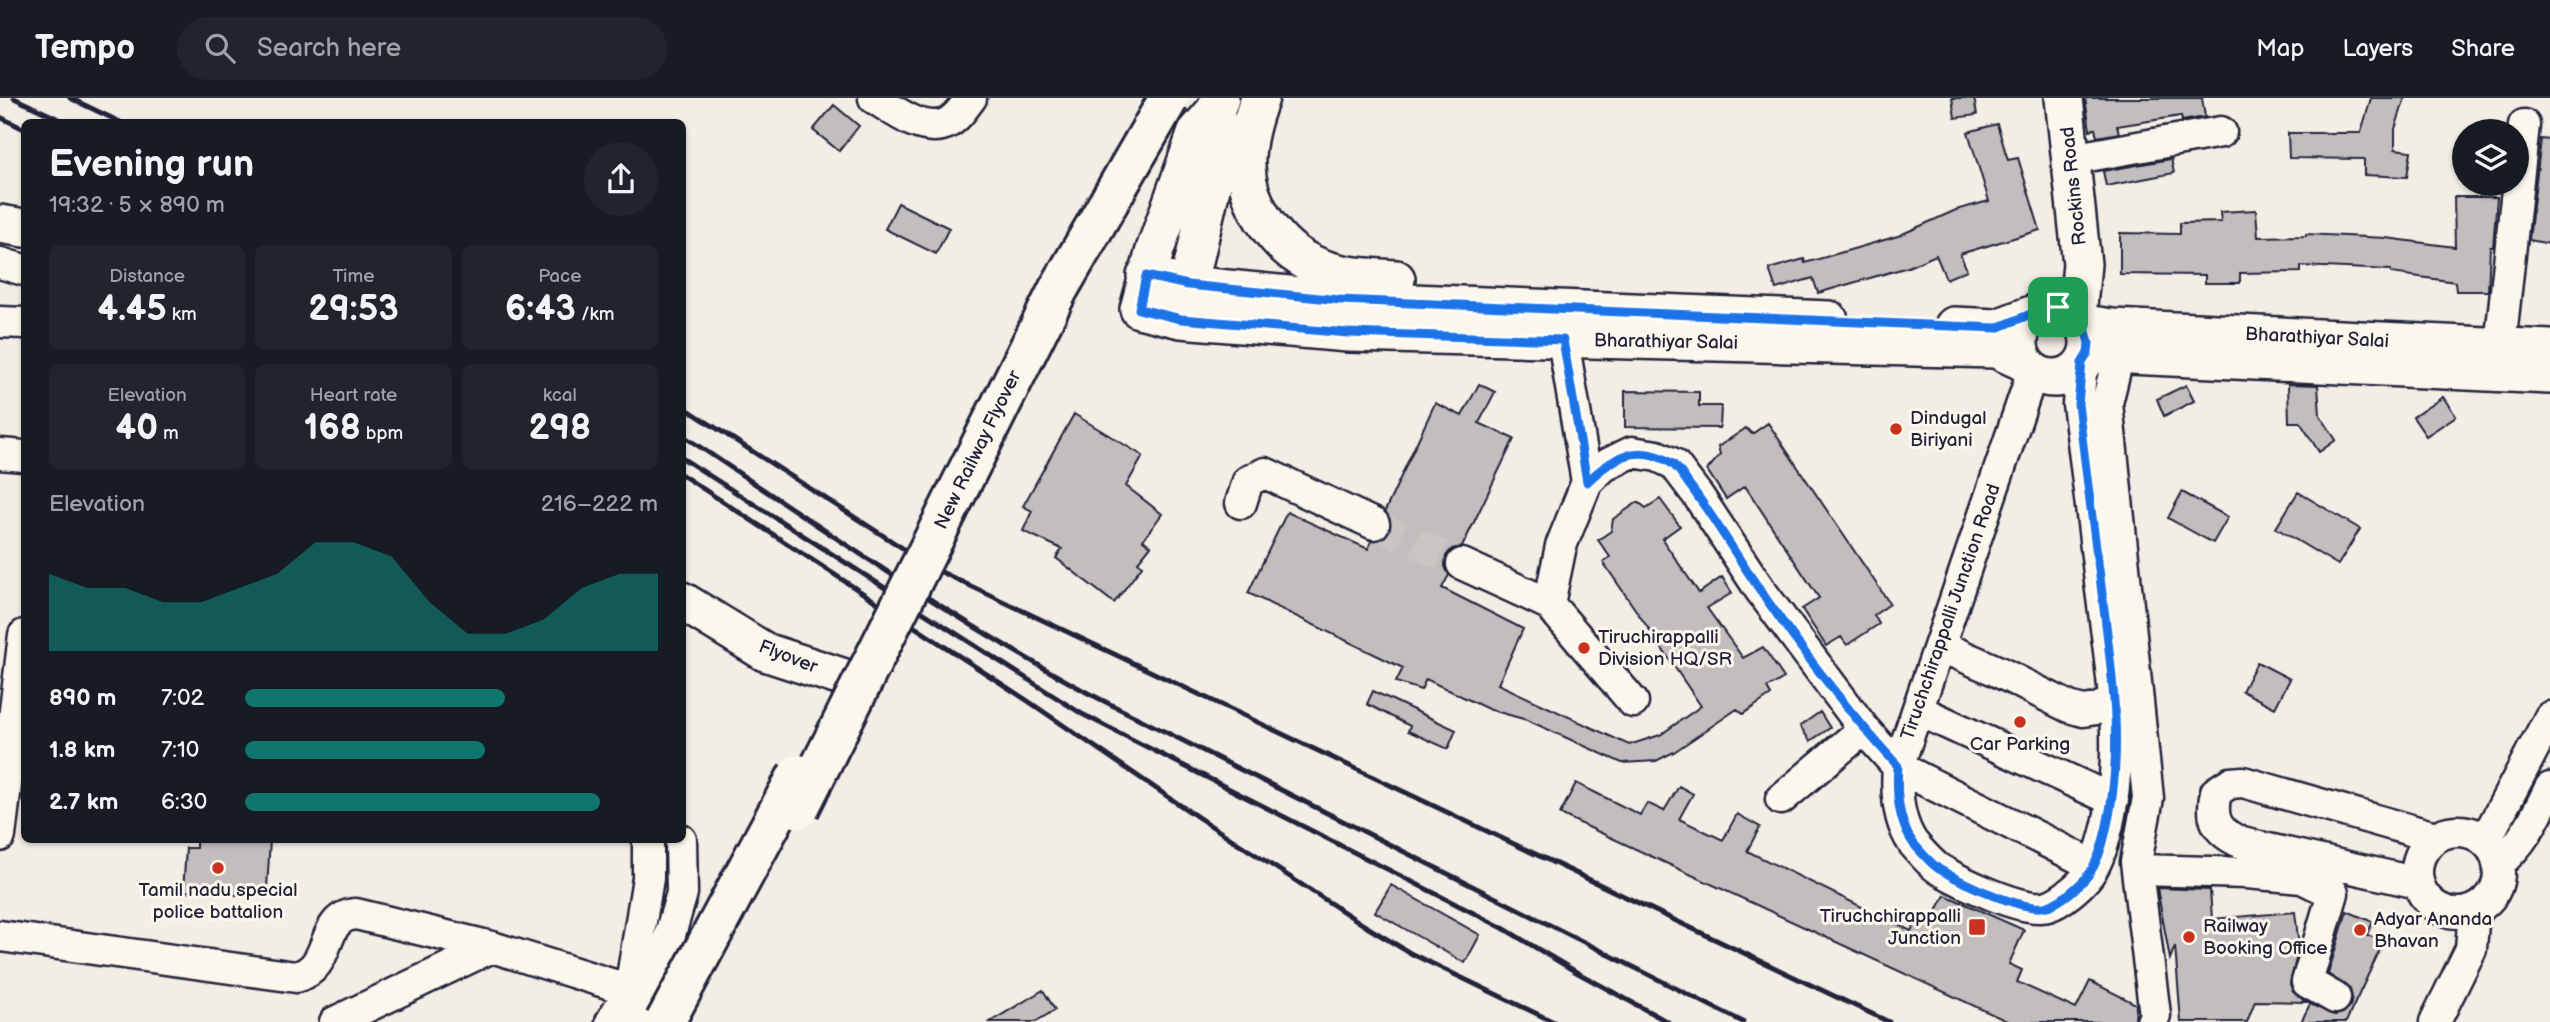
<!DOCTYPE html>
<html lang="en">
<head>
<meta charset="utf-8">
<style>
	:root { --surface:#171b24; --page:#20242c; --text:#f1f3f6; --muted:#9ea1a6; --line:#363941; --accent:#0f766e }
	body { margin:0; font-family:"Balsamiq Sans",sans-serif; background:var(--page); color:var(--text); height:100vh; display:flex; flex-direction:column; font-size:26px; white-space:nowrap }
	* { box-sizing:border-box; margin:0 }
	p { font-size:23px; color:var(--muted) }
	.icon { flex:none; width:38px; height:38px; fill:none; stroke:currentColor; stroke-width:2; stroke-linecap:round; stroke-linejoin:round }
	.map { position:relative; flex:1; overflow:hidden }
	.drawer { position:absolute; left:21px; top:21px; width:665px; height:724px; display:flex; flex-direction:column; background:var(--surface); border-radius:10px; box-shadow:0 2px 5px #0004 }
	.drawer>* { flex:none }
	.fabs { position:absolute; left:2452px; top:21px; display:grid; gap:14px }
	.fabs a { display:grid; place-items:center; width:77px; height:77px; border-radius:50%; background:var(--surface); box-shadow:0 2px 5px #0004; font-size:35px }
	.pin { position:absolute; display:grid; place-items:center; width:60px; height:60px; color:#fff; margin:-30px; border-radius:14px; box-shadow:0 4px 10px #0006 }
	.round { display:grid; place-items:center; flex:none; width:74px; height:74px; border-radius:37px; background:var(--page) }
	.headline { display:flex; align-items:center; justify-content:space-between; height:119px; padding:0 28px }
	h1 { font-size:38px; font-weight:800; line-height:52px }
	.figures { display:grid; grid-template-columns:repeat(3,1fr); gap:10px; height:119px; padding:7px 28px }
	.figures div { display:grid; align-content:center; border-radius:10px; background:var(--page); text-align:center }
	.figures b { font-size:35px; font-weight:800 }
	.figures small { font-size:19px; font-weight:400 }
	.figures p { font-size:19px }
	.chart { height:196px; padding:14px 28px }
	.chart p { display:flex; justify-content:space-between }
	.chart svg { width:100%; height:126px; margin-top:7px; fill:var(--accent); opacity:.7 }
	ul { padding:0 28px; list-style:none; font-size:23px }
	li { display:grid; grid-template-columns:112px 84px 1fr; align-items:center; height:52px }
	li i { height:18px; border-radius:9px; background:var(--accent) }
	header { display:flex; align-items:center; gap:42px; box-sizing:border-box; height:98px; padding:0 35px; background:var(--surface); border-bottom:2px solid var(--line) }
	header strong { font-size:33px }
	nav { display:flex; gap:38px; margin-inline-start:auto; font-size:24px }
	.search { width:490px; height:63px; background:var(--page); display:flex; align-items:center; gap:18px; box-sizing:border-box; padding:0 24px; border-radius:38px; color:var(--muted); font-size:26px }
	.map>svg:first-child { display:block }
	.building { fill:#c2bebe; stroke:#22223b; stroke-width:2 }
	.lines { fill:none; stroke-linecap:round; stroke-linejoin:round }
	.minor-tunnel { stroke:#c8c5c3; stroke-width:30; stroke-dasharray:30 15; stroke-linecap:butt }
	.minor-casing { stroke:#22223b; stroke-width:35 }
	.major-casing { stroke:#22223b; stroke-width:42 }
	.minor { stroke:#fbf7ec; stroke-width:30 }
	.major { stroke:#fbf7ec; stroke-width:37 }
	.rail { stroke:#22223b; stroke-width:5 }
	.highway-bridge-casing { stroke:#22223b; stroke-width:44; stroke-linecap:butt }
	.highway-bridge { stroke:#fbf7ec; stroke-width:38 }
	.route-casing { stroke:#fff; stroke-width:14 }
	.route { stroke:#1a73e8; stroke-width:9 }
	.poi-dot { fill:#c8321e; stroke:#fbf7ec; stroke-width:2.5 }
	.labels { text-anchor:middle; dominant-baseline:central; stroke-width:6; stroke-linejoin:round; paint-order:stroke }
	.street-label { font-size:19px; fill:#22223b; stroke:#fbf7ec }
	.poi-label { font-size:19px; fill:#22223b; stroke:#fbf7ec; text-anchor:start }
</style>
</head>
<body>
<header>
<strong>Tempo</strong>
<div class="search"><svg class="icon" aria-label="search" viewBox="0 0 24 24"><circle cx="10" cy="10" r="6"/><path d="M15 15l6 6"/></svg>Search here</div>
<nav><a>Map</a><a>Layers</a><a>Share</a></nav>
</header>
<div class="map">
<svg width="2550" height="924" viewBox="0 0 2550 924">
	<rect width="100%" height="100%" fill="#f2eee5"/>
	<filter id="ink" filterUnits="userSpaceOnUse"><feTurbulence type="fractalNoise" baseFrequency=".0143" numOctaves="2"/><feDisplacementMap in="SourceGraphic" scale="14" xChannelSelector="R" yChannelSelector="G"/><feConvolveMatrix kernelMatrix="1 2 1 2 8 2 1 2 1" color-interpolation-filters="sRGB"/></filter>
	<g filter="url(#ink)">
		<!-- building -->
		<path class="building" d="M1952,0h22l3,17 -22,3z
			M2085,0h117l3,19 -23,4 -1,-5 -64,10 2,7 -22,4 -2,-8 -5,1z
			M2371,0h34l-10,31v20l16,2 -4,26 -43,-2v-16l-75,-1 -1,-25h73z
			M834,7l25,21 -20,25 -26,-21z
			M1997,26l11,36 10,-2 22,72 -80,24 7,16 -21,9 -10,-24 -28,12 -90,26 -5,-15 -37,11 -7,-20 35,-10 1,4 93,-27 58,-26 33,-9 -21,-69z
			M2541,41l9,1v104l-21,-4z
			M2171,61l3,14 -68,13 -3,-15z
			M2454,99h43l-4,50h-3l-2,44h-32l-1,-9 -64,-9v-3l-90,-4v6l-61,1v10h-35v-8l-85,-1v-41l60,1v-11l41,-1 -1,-10 36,-2 2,27 48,-1v-2l80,4 69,9z
			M898,105l51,25 -13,26 -51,-25z
			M1479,286l16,8 -16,31 35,16 -52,108 -10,2 -6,7 -1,10 4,9 -7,13 81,41 -25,55 131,61 31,-10 41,-29 -98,-144 7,-5 -12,-17 13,-9 2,-12 25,-17 8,6 14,-9 20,27 -18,13 37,54 23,-16 10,16 -25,15 36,50 20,-11 21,31 -17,10 4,7 -28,19 -6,-5 -63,43 -18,9 -34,2 -95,-43 -39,-11 -62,-30 -5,11 -25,-8 7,-14 -155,-75 39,-81 81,37 3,-8 14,-3 4,-6 2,-9 -6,-12 50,-108 27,13z
			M2288,286l30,1 2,30 16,25 -17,12 -19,-30h-11z
			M2186,287l8,16 -30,15 -7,-17z
			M1625,293l74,1v14h22l-1,22 -95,-1z
			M2443,299l13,19 -30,20 -13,-19z
			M1074,316l69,42 -17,30 36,28 -19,26 8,6 -13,16 4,4 -28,37 -58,-45 6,-9 -39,-18 9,-20 -9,-5z
			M1768,325l122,181 -16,11 5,9 -32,21 -6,-8 -15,9 -24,-37 17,-11 -74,-112 -19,13 -19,-29 13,-15 -2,-8 28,-19 6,6z
			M2182,394l46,25 -15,26 -45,-25z
			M2298,394l62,37 -22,36 -62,-37z
			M2257,564l33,17 -15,29 -33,-17z
			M1373,593l83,39 -8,19 -40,-18 2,-5 -43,-22z
			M1820,614l10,16 -20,13 -10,-15z
			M1576,685l64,32 7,-12 17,8 15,-25 14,8 -14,25 44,21 14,-26 23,13 -13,24 164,80 6,-11 12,6 16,-31 79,35 -15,34 13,6 -5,12 59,27 14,-28 46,23 -1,18h-126l-449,-208z
			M196,742h74l-3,48 -29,-2v9l-55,-4 3,-43h10z
			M1391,787l89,50 -15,28 -90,-51z
			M2157,790l53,2 2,29 83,-7 4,35 -9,37 3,8 13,10 -51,-1 -8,21h-66l-6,-76 -5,13z
			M2347,813l26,11 -6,13 17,6 -38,81h-45l9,-18 24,11 9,-2 7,-7 2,-9 -2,-8 -22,-15z
			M1043,892l12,20 -20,12h-45z"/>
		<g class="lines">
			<!-- minor-tunnel -->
			<path class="minor-tunnel" d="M1374,426l88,40"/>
			<defs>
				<path id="minor" d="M874,0c18,11 45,33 68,27 13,-3 21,-17 29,-27
					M2071,61l150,-27
					M0,165l24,7
					M0,224l24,1
					M1563,242l24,142
					M2500,248l24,-221
					M2119,256l-12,49 41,395 -12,64 19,153 -3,7
					M2033,273l-135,396c-2,25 0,54 15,76 7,8 17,20 26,26 20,12 87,45 109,37 13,-4 33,-21 41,-32 10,-14 15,-33 19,-50 18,-79 2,-162 -8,-242 -7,-59 -14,-119 -22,-178l4,-41
					M0,356l24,2
					M1241,405l7,-22 17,-8 109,51
					M1462,466l87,40 12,-58 26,-64 17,-16 28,-14 25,4 17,8 25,33 62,94 103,138
					M1549,506l84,98
					M1940,548l57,25 72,36 14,4 14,-2 18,-9
					M1918,612l195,90
					M1781,701l83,-70 34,38 195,98
					M2417 774a41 41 0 1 1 82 0a41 41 0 1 1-82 0Z
					M0,738l24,-201
					M2485,743l65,-124
					M2498,766c26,-21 37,-46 52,-76
					M2137,772l110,3 55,5 31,15 -26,89 28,16
					M2418,785l-176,-40c-26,-11 -32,-24 -26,-51l14,-9 13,-1 192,55
					M0,838l296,41c39,-10 22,-60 60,-63l136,33 138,43 40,32
					M335,924l157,-75
					M611,924l19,-32 18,-112v-38
					M641,924l8,-15 33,-114 -1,-53
					M2435,924l36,-73 3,-39"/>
				<path id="major" d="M1220,0l-5,13 -18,21 -42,118 -16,59 42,10 167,14 648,16 28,13
					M1260,0c-8,21 -15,45 -14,68 1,39 31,82 66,98 26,13 56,13 84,15
					M2064,0l18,166 -5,52
					M0,126l24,4
					M1146,178l41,9 153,15 489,20
					M2019 245a35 35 0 1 1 70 0a35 35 0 1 1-70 0Z
					M1183,210l38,-162 -6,-35
					M2084,226l28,4 438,21
					M1954,228l43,2 34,-13
					M2088,255l462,22
					M682,503l83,51 98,32"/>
			</defs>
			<!-- minor casing -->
			<use href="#minor" class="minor-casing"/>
			<!-- major casing -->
			<use href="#major" class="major-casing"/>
			<!-- minor -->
			<use href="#minor" class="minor"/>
			<!-- major -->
			<use href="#major" class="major"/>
			<!-- rail -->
			<path class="rail" d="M14,0l51,24
				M70,0l50,24
				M0,19l24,12
				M682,308l253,163 954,453
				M682,337c134,89 265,181 406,258l655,329
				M682,360l400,256 421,214 75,45 90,49
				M682,377l343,224 174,119 168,109 43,26 144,69"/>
			<defs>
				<path id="highway-bridge" d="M799,711l259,-519 111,-192
					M665,924l133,-248"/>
			</defs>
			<!-- highway-bridge casing -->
			<use href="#highway-bridge" class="highway-bridge-casing"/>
			<!-- highway-bridge -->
			<use href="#highway-bridge" class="highway-bridge"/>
		</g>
	</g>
	<g class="lines" filter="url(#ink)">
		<defs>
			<path id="route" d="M1146,178l42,9 152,15 657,28 51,-21 20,3 9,6 7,8 5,19 -1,10 -6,10 -4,41c7,58 14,115 22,173 10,84 26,169 6,253 -3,14 -8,31 -17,44 -8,11 -28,28 -41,32 -22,8 -89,-25 -109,-37 -9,-6 -19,-18 -26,-26 -15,-22 -17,-51 -15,-77 -50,-54 -96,-115 -138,-176 -25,-36 -46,-73 -72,-107 -5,-7 -10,-16 -17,-20 -34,-21 -59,-5 -84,19l-24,-142 -215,-7 -167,-14 -42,-10z"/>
		</defs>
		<!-- route casing -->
		<use href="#route" class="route-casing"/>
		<!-- route -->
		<use href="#route" class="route"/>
	</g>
	<!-- markers -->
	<g class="poi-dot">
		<circle cx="1896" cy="331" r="7"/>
		<circle cx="1584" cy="550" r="7"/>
		<circle cx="2020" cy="624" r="7"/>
		<circle cx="218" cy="770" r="7"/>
		<rect x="1968" y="820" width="18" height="18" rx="3.5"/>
		<circle cx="2360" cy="832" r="7"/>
		<circle cx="2189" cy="839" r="7"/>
	</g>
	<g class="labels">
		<!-- street labels -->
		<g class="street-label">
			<text transform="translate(2074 88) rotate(-96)">Rockins Road</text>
			<text transform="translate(2317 240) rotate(3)">Bharathiyar Salai</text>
			<text transform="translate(1666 244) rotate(1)">Bharathiyar Salai</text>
			<text transform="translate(978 352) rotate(-64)">New Railway Flyover</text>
			<text transform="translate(1951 514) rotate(-71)">Tiruchchirappalli Junction Road</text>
			<text transform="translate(788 559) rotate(21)">Flyover</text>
		</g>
		<!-- poi labels -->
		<g class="poi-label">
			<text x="1910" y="320">Dindugal<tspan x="1910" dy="22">Biriyani</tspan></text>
			<text x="1598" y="539">Tiruchirappalli<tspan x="1598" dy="22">Division HQ/SR</tspan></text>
			<text x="2020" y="646" text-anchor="middle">Car Parking</text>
			<text x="218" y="792" text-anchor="middle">Tamil nadu special<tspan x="218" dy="22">police battalion</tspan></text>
			<text x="1961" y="818" text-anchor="end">Tiruchchirappalli<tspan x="1961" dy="22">Junction</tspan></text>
			<text x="2374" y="821">Adyar Ananda<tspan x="2374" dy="22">Bhavan</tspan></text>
			<text x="2203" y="828">Railway<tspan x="2203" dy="22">Booking Office</tspan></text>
		</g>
	</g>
</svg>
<div class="fabs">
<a><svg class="icon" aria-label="layers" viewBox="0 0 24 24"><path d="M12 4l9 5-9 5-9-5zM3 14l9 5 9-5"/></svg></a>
</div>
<div class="pin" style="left:2058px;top:209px;background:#1e9e55"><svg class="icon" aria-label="arrive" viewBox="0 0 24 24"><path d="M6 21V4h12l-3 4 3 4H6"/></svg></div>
<section class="drawer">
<div class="headline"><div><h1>Evening run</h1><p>19:32 · 5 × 890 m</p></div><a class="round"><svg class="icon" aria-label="share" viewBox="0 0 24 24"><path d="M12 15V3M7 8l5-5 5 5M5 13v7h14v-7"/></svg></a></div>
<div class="figures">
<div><p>Distance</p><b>4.45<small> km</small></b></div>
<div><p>Time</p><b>29:53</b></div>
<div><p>Pace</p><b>6:43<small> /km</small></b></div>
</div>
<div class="figures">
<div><p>Elevation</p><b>40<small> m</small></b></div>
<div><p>Heart rate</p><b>168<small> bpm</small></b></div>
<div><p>kcal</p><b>298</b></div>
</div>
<div class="chart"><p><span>Elevation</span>216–222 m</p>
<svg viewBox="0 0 160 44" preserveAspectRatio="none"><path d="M0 44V17L10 22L20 22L30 27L40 27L50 22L60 17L70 6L80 6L90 11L100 27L110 38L120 38L130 33L140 22L150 17L160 17V44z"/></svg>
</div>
<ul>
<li><b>890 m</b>7:02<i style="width:63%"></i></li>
<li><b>1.8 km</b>7:10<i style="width:58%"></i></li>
<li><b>2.7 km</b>6:30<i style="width:86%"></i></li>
</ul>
</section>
</div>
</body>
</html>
